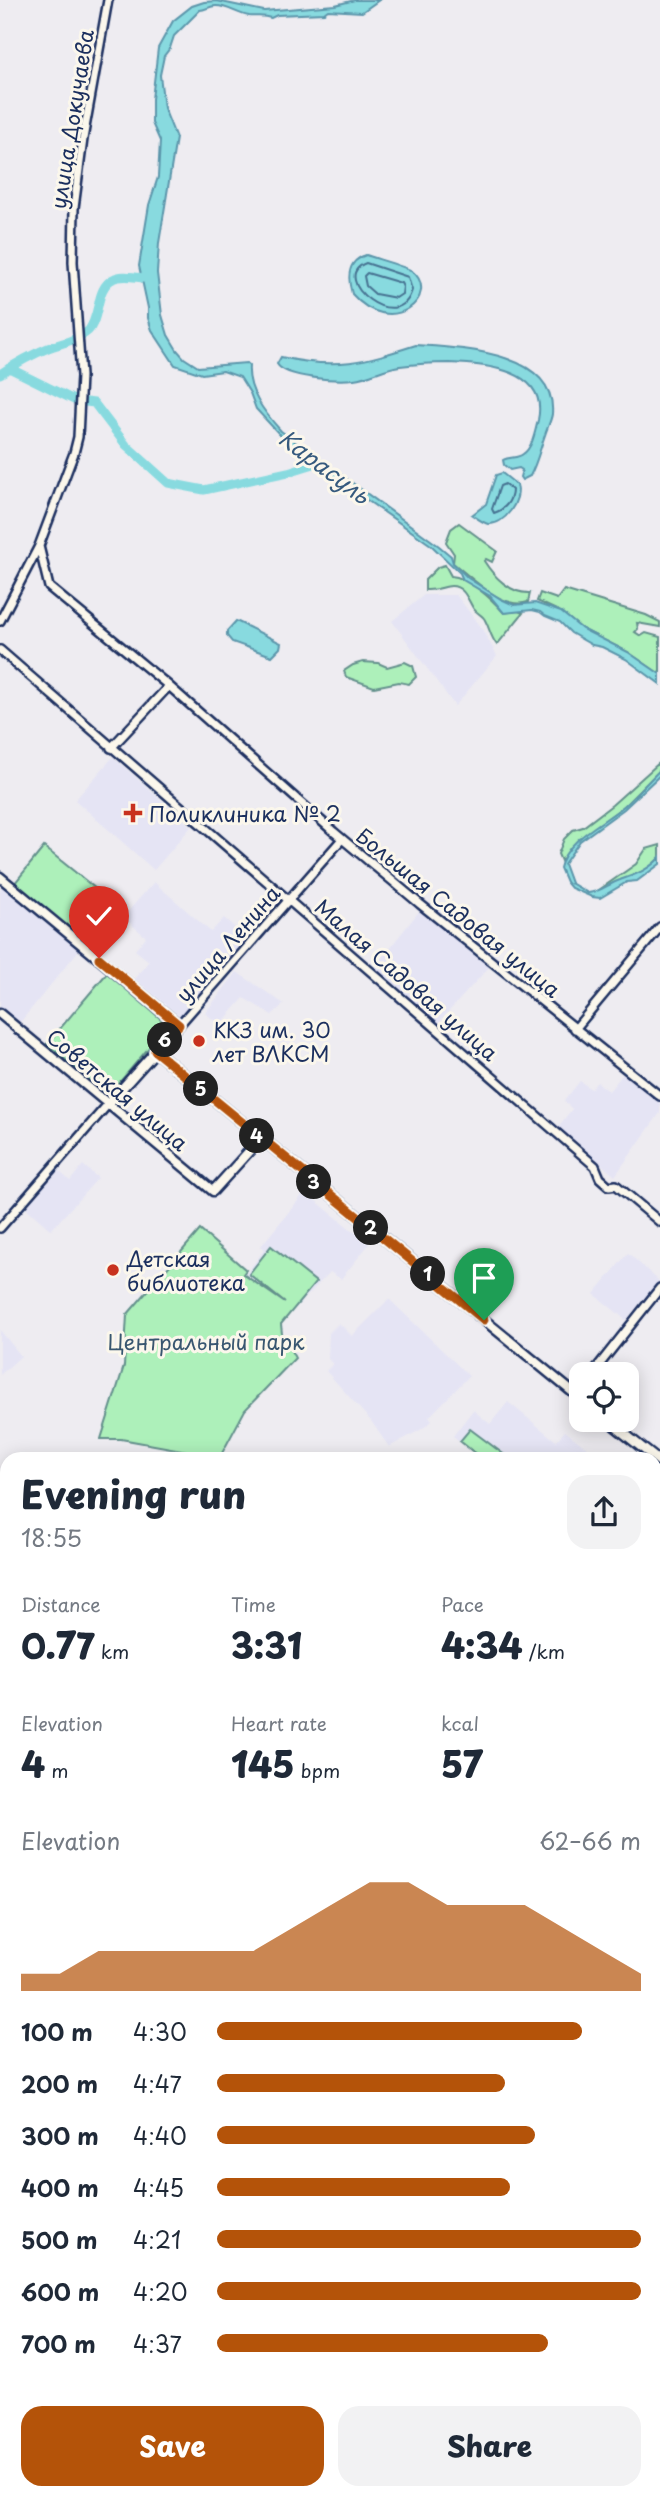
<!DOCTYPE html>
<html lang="en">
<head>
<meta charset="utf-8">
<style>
	:root { --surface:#fff; --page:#f2f2f3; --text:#1f2937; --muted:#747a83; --accent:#b45309 }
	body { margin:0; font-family:"Playpen Sans",sans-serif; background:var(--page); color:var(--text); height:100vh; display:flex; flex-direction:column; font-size:26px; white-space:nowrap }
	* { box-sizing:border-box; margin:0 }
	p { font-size:23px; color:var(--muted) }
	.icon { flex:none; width:38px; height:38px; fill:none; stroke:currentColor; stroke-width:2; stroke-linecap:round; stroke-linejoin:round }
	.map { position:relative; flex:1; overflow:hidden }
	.panel { position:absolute; left:0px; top:1452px; width:662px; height:1048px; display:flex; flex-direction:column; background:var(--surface); border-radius:21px 21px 0 0; box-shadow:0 4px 18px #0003 }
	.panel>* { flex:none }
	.tools { position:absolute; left:569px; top:1362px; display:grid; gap:14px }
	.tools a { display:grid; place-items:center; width:70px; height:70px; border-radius:14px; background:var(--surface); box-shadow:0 4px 18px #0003; font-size:35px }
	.pin { position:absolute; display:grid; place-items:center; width:60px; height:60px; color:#fff; margin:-72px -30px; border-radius:50% 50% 50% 0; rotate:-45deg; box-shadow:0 0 7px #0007 }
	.pin .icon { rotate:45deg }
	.km { position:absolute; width:35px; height:35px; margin:-18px; border-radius:50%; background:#222; color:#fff; font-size:19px; line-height:35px; text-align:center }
	.round { display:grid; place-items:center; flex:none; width:74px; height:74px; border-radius:21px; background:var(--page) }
	.overview { display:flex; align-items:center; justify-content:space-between; height:119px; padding:0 21px }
	h1 { font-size:38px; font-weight:800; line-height:52px }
	.figures { display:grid; grid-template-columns:repeat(3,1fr); gap:10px; height:119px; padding:7px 21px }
	.figures div { display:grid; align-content:center }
	.figures b { font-size:35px; font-weight:800 }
	.figures small { font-size:19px; font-weight:400 }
	.figures p { font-size:19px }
	.chart { height:196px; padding:14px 21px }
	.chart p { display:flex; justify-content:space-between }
	.chart svg { width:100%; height:126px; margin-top:7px; fill:var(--accent); opacity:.7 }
	.action { display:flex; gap:14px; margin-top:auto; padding:14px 21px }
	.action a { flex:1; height:80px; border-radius:21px; background:var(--accent); color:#fff; font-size:28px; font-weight:800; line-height:80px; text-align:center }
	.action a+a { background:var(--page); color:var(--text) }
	ul { padding:0 21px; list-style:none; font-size:23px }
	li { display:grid; grid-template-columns:112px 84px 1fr; align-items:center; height:52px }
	li i { height:18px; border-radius:9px; background:var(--accent) }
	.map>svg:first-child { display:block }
	.built { fill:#e5e4f4 }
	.green { fill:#adf0ba; stroke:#64908c; stroke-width:2 }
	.water { fill:#88dadf; stroke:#5c96ab; stroke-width:2 }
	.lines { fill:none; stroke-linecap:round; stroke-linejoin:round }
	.shore { stroke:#477392; stroke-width:2 }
	.river { stroke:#88dadf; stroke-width:9 }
	.secondary-casing { stroke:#1b2f5e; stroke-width:12 }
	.primary-casing { stroke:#1b2f5e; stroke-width:13 }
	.secondary { stroke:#fbf7ec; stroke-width:7 }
	.primary { stroke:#fbf7ec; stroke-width:8 }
	.route-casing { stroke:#fff; stroke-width:14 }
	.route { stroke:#b45309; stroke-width:9 }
	.poi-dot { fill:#c8321e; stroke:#fbf7ec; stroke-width:2.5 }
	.labels { text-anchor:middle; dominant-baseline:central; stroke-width:6; stroke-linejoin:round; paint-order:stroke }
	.street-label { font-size:21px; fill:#1b2f5e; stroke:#fbf7ec }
	.poi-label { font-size:21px; fill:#1b2f5e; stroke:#fbf7ec; text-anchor:start }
	.park-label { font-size:21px; fill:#385670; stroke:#fbf7ec }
	.water-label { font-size:23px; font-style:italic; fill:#365a7e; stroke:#fbf7ec }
</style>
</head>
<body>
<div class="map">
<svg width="660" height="2500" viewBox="0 0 660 2500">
	<rect width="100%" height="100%" fill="#eeecf1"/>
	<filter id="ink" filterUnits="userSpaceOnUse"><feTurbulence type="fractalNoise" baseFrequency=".0143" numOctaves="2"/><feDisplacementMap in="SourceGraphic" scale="14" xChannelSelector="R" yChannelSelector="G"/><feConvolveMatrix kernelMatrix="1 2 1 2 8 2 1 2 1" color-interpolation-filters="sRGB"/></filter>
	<g filter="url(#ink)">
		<!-- built -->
		<path class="built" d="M424,595h32l26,33 15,28 -42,50 -63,-85z
			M113,757l78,70 -37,43 -79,-70z
			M154,882l57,50 13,-14 25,22 -72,81 -46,-38 18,-22 -14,-11 11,-13 -23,-20z
			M3,886l76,64 -61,75 -18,-15v-120z
			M421,909l70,56 -53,58 -65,-54z
			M237,972l47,32 -12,11 -28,-17 -24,27 -15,-12z
			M623,1074l37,29v10l-45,63 -57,-49 14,-18 -8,-8 16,-20 11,8 6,-7 12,9z
			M83,1165l15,13 -47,52 -25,-22 31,-39 13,12z
			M305,1192l64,52 -28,35 -11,-7 -36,38 -49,-35 19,-25 -3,-4z
			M628,1253l31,28 -33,39 -32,-26z
			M389,1299l80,77 -40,41 3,4 -10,8 -33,18 -18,-26 -45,-50 7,-7 -5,-5 1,-26 10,-10 13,13z
			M0,1330l21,26 -21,19z
			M508,1402l48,39 9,-10 36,28h-119l-29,-23 20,-26 17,14z
			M660,1956v130l-6,-6v-120z"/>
		<!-- green -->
		<path class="green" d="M459,523l38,28 -5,11 -6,-3 -2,2c10,16 27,33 46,32l-2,9c-25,9 -57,-25 -75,-39l1,-9 -8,-12 5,-13z
			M445,565l6,11c17,1 41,23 53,37l14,-2 5,2 -26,32c-7,-9 -7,-16 -12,-25 -2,-5 -9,-7 -12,-12 -5,-8 -9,-22 -22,-22 -7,0 -14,5 -26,4v-10l13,-13z
			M564,590l82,25 14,7v5l-23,-4 1,6 -3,3 6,4 5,-3 14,4v37l-32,-22 -46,-23 -21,-17 -24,-11 3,-8 17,6z
			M363,662l15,1 9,4 18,-5 8,4 3,11 -7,7 -10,-2 -25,5 -28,-10 -2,-6 9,-6z
			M660,762v8l-36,36 -46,34 -17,21 -3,-7 6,-15 9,-9 10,-3 29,-22z
			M660,845v12l-7,8 -12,7 -45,20 40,-28 10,-15z
			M44,847l73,59 -30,37 -73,-59z
			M107,973l61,52 -60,71 -61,-52z
			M200,1230l46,40 -3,4 42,29 -36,-29 22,-28 45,36 -35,42 1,10 13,24 -50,52 -25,47 -99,-18h-20l23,-73 3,-51z
			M470,1429l40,30h-28l-22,-18z
			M655,1619l5,4v164l-3,2 -3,-2z"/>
		<!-- water -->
		<path class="water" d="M355,0h24l-17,12 -34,-2 -4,3 -47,2 -6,3c-9,-3 -13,-1 -22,-2 -12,-2 -21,-10 -33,-10 -7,0 -10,4 -16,4l-26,26 -4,12 -6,8 -4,19 4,33 12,30 -17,105 -2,30 5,42 6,20 9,15 7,8 14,9 48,-4 3,3c-2,25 16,47 32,65l158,115 12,10 2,7 15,15 33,21 13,6 21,-2 26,9 21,17 46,23 32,22v10l-34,-25 -24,-12 -10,-2 -21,-12 -11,-11 -15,-6 -5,-4 -8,-2 -28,3 -14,-17 -27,-16 -3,-7 -29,-28 -140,-98 -35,-38 -6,-16 -10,-16 -17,-6 -21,3 -27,-9 -23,-35 -4,-12v-10l-9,-42 10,-61 9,-28 2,-36 -8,-18v-24l6,-51 15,-27 19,-15 12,-4 13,-1 47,10 71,-6z
			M366,255c8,3 41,12 46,16 30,24 -20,69 -60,23 -5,-17 -5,-33 14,-39z
			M416,345c43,3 141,6 136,69 -1,7 -5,14 -7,21 -5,14 -8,28 -15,41l-8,4 -2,-3 2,-7 -3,-2 -9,2 -6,-5 -1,-5c7,-4 14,-1 20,-6 10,-7 12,-23 15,-34 11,-51 -54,-56 -89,-57 -16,0 -34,1 -49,3 -16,2 -30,11 -46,13 -17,2 -69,-1 -77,-15l4,-7c56,13 82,5 135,-12z
			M502,473l15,12c5,15 -12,40 -29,39 -5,-1 -11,-6 -16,-9l14,-11 10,-29z
			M236,621l45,22 -1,5 -8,8 -40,-14 -5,-6v-5z
			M660,770v5l-36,34 -44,32 -16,23 7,19 17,10c13,-1 20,-9 32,-13 16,-6 29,-10 40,-23v7l-23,17 -10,1 -27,16 -8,-1 -21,-9 -5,-6 -6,-14c6,-29 44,-45 65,-63 13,-11 23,-24 35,-35z
			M7,1516v80l-7,6v-81z
			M660,2222v66h-5l-1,-65z"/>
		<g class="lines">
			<!-- shore -->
			<path class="shore" d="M366,263l42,14 4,13c-13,47 -85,-12 -46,-27z
				M367,273l34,10 2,4 -1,7 -6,4 -21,-4 -9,-8 -2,-10z
				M505,484l7,6c0,11 -8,20 -18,23l-2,-4 8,-23z"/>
			<!-- river -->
			<path class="river" d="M9,368l69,34
				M0,374c15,-10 31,-19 48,-26 12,-5 29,-7 40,-17 13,-14 7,-43 25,-52 10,-6 26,0 37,-1
				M86,402l8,1 32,42 42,38 36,7 84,-18 29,-9"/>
			<defs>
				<path id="secondary" d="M39,546l10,41 120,99 165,146 86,72 240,192
					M0,621l39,-75 35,-93 4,-16 3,-61 -8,-114 1,-54 9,-69 25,-139
					M0,650l595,516 5,12 9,8 7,-1 44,37
					M111,748l58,-62
					M179,1025l163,-186
					M575,1029l85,-102
					M0,1228l109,-125
					M592,1374l68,-86
					M654,1803l6,7
					M654,1953l6,-4"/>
				<path id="primary" d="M0,877l179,148 -70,78
					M0,1014l213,177 47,-52
					M155,1051l426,348
					M606,1419l54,43"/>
			</defs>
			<!-- secondary casing -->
			<use href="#secondary" class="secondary-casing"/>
			<!-- primary casing -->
			<use href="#primary" class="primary-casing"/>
			<!-- secondary -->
			<use href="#secondary" class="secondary"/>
			<!-- primary -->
			<use href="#primary" class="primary"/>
		</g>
	</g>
	<g class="lines" filter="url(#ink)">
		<defs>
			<path id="route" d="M99,958l80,67 -24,26 329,269"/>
		</defs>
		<!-- route casing -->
		<use href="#route" class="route-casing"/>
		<!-- route -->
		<use href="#route" class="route"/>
	</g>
	<!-- markers -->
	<g class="poi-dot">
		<path d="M129.5 802.5h7v7h7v7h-7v7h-7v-7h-7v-7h7z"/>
		<circle cx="199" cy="1041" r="7"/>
		<circle cx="113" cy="1270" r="7"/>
	</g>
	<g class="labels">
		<!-- street labels -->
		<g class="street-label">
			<text transform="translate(71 119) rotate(-81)">улица Докучаева</text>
			<text transform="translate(459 912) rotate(39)">Большая Садовая улица</text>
			<text transform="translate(227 943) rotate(-49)">улица Ленина</text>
			<text transform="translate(407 979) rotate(41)">Малая Садовая улица</text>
			<text transform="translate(118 1089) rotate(40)">Советская улица</text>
		</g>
		<!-- poi labels -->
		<g class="poi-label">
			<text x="149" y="813">Поликлиника № 2</text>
			<text x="213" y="1029">ККЗ им. 30<tspan x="213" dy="24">лет ВЛКСМ</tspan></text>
			<text x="127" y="1258">Детская<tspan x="127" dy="24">библиотека</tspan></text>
		</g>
		<!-- park labels -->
		<g class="park-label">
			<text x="206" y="1341">Центральный парк</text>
		</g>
		<!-- water labels -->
		<g class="water-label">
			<text transform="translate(325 466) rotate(37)">Карасуль</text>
		</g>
	</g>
</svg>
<div class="tools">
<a><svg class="icon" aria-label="locate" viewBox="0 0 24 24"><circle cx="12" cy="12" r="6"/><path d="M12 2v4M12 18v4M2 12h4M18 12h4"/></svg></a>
</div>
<div class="pin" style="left:484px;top:1320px;background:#1e9e55"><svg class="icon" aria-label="arrive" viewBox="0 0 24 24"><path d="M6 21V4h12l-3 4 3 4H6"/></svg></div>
<div class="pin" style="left:99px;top:958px;background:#d93025"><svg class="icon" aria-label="check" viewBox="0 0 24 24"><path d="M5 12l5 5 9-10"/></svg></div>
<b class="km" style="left:428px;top:1274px">1</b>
<b class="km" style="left:371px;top:1228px">2</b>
<b class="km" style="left:314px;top:1182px">3</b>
<b class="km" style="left:257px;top:1136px">4</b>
<b class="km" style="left:201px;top:1089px">5</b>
<b class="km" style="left:165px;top:1040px">6</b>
<section class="panel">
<div class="overview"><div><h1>Evening run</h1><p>18:55</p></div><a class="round"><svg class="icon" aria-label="share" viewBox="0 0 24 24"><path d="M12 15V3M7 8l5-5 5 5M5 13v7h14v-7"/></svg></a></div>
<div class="figures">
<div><p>Distance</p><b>0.77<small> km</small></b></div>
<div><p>Time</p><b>3:31</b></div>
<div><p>Pace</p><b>4:34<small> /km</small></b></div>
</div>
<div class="figures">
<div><p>Elevation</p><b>4<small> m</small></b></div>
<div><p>Heart rate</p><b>145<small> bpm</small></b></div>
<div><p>kcal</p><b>57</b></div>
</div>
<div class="chart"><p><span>Elevation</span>62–66 m</p>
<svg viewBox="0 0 160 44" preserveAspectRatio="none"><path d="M0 44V38L10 38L20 30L30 30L40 30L50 30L60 30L70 22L80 14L90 6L100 6L110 14L120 14L130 14L140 22L150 30L160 38V44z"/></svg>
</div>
<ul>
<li><b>100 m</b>4:30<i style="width:86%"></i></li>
<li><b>200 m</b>4:47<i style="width:68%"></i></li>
<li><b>300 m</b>4:40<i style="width:75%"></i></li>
<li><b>400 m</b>4:45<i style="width:69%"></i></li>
<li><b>500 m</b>4:21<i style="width:100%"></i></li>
<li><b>600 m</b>4:20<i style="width:100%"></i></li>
<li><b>700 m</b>4:37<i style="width:78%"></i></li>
</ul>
<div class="action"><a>Save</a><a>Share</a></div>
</section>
</div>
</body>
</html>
